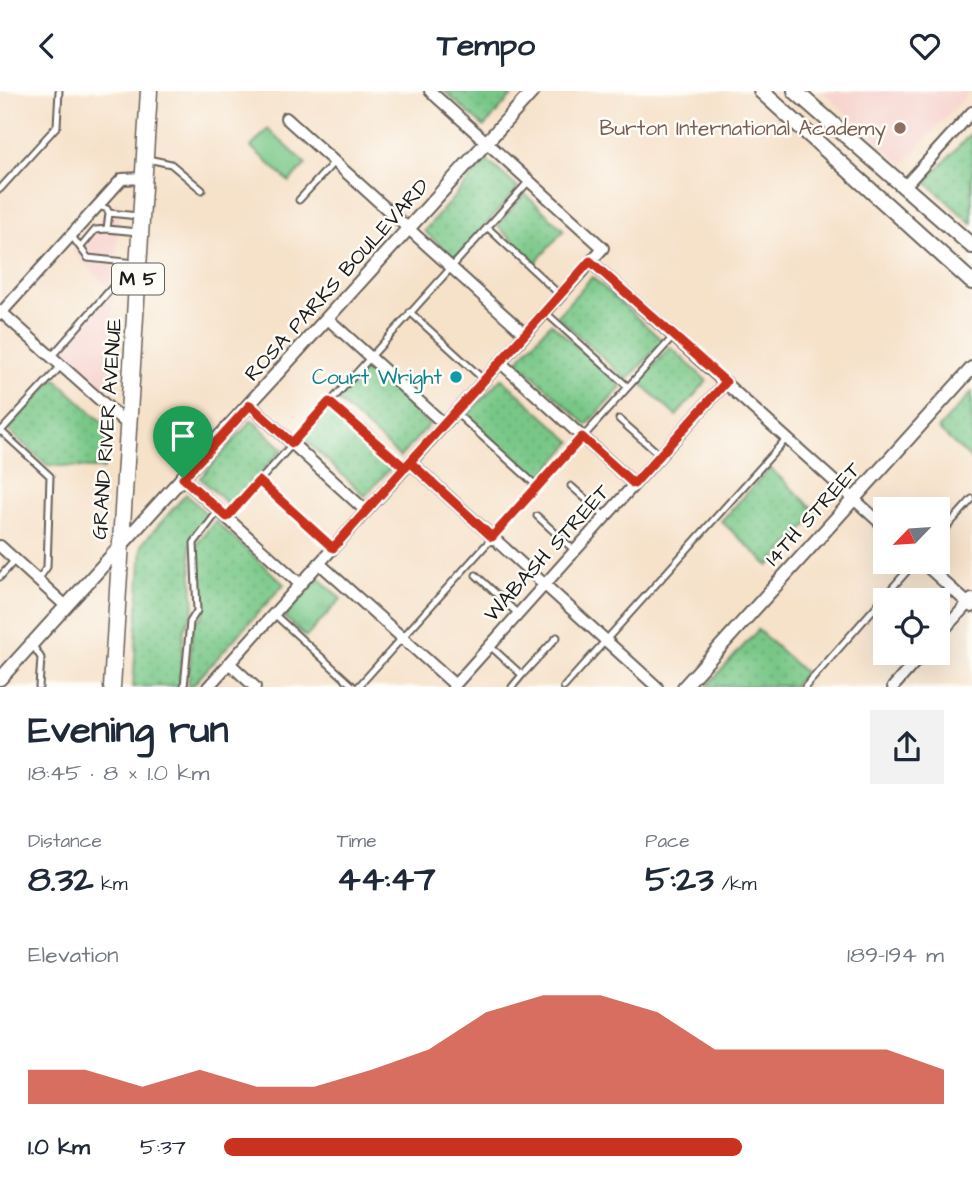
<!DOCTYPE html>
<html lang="en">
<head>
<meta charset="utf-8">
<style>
	:root { --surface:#fff; --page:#f2f2f3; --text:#1f2937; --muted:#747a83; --accent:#c8321e }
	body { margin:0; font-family:"Architects Daughter",sans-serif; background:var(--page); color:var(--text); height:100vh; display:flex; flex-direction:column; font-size:26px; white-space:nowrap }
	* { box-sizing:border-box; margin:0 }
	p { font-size:23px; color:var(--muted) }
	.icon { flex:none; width:38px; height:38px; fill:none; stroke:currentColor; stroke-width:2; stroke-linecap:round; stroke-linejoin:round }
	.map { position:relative; height:596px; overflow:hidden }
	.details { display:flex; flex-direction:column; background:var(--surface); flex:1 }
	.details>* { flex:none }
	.needle { width:46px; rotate:245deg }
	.fabs { position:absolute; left:873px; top:406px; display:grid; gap:14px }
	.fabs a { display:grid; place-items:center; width:77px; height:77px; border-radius:0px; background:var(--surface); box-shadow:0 7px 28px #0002; font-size:35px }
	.pin { position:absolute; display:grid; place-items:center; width:60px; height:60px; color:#fff; margin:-72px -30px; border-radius:50% 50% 50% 0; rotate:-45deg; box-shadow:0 0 7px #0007 }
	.pin .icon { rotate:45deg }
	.round { display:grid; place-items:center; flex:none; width:74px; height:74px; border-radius:0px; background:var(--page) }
	.headline { display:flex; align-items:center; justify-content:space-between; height:119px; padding:0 28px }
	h1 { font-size:38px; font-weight:700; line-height:52px }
	.figures { display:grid; grid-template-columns:repeat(3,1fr); gap:10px; height:119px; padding:7px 28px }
	.figures div { display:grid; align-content:center }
	.figures b { font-size:35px; font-weight:700 }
	.figures small { font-size:19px; font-weight:400 }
	.figures p { font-size:19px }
	.chart { height:196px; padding:14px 28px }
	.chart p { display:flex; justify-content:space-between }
	.chart svg { width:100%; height:126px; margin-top:7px; fill:var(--accent); opacity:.7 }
	ul { padding:0 28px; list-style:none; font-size:23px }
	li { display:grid; grid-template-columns:112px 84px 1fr; align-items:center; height:52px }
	li i { height:18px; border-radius:9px; background:var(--accent) }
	header { display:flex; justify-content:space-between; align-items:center; height:91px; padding:0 28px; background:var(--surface); font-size:32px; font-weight:700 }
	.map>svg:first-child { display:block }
	.built { fill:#f7d0cb }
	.grass { fill:url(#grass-dots); stroke:#4a7252; stroke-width:2 }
	.park { fill:url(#park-tufts); stroke:#4a7252; stroke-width:2 }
	.pitch { fill:#78c787; stroke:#4a7252; stroke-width:2 }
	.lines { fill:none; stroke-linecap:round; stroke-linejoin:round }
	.service-casing { stroke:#686159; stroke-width:9 }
	.minor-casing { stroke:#686159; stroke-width:14 }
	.tertiary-casing { stroke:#686159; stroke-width:16 }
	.secondary-casing { stroke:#686159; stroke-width:18 }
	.primary-casing { stroke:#686159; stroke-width:19 }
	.service { stroke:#fff; stroke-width:5 }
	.minor { stroke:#fff; stroke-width:10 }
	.tertiary { stroke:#fff; stroke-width:12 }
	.secondary { stroke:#fff; stroke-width:14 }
	.primary { stroke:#fff; stroke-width:16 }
	.route-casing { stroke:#fff; stroke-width:14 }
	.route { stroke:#c8321e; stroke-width:9 }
	.education-dot { fill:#8d6e63; stroke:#fdfcf7; stroke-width:2.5 }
	.culture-dot { fill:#0f9aa8; stroke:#fdfcf7; stroke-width:2.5 }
	.labels { text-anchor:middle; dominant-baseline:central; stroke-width:5; stroke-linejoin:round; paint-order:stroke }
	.shield { fill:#fdfcf7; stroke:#605f5e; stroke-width:2 }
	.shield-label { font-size:19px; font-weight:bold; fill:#1c1c1c }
	.education-label { font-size:21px; fill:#785e54; stroke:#fdfcf7; text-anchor:end }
	.street-label { font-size:21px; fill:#1c1c1c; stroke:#fdfcf7 }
	.culture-label { font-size:21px; fill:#0d838f; stroke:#fdfcf7; text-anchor:end }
</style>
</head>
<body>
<header><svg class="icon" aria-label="back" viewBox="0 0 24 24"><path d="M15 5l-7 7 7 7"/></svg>Tempo<svg class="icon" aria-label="heart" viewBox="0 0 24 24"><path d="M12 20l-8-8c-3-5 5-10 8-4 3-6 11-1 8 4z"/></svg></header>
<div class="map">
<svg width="972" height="596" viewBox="0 0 972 596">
	<defs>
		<pattern id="grass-dots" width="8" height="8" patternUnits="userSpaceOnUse" patternTransform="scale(1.75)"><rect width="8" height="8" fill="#78c787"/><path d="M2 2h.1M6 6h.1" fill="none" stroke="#67aa74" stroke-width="1.8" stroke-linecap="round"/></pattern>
		<pattern id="park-tufts" width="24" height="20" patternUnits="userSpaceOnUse" patternTransform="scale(1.75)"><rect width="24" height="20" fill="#78c787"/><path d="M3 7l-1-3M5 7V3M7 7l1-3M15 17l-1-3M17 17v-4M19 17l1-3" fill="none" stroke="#67aa74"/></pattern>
	</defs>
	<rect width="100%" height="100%" fill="#fdfcf7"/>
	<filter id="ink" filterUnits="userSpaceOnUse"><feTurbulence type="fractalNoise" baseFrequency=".0143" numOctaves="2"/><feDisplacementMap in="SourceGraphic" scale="14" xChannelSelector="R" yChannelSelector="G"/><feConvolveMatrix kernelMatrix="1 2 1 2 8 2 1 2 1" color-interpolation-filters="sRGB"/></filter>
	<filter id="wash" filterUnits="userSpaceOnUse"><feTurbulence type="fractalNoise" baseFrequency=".00686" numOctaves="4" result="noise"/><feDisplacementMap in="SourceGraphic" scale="28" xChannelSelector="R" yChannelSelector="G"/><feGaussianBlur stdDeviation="1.57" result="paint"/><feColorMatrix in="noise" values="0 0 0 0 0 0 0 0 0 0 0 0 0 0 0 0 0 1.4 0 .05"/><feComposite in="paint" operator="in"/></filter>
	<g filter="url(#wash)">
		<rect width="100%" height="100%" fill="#f6e1c9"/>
		<!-- built -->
		<path class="built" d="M822,0h148l-67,74z
			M116,111l3,1 -4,75 -8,8 -35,-35z
			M113,201l-5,99 -47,-41z"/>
		<!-- grass -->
		<path class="grass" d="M444,0h72l-32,36z
			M972,41v92l-46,-42z
			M487,69l31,28 -63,71 -31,-28z
			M525,103l39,36 -28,32 -39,-36z
			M592,186l71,64 -36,39 -70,-64z
			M551,232l70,64 -34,38 -70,-64z
			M670,256l37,34 -31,35 -37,-34z
			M367,277l62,57 -29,32 -63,-57z
			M55,287l52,49 -3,42 -57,-4 -39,-35z
			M501,287l71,64 -34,38 -71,-64z
			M972,301v68l-34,-31z
			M332,316l62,57 -29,32 -62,-58z
			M252,329l31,29 -52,58 -31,-29z
			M770,377l48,45 -49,53 -48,-45z
			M186,403l24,23 -20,28 4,64 -10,20 -5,57 -46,1 9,-143z
			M215,430l69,63 -92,102h-4l5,-62 10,-8 2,-8 -8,-64z
			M758,539l47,43 -12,13h-86z"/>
		<!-- park -->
		<path class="park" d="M319,487l22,21 -35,38 -22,-20z"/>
		<!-- pitch -->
		<path class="pitch" d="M268,38l38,35 -17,18 -38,-35z"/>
	</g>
	<g filter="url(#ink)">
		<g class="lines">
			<defs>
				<path id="service" d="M148,68l23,5 31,26
					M0,98l57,-63 2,-35
					M299,109l35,-38
					M99,115l8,3 2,4 29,3
					M487,136l73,68
					M107,138l31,3
					M71,144l17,23 47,5
					M81,156l14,-17 12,-1 2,-16
					M410,221l74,68
					M545,221l83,75
					M51,266l66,-75 19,2
					M329,311l76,66
					M455,321l83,75
					M619,328l42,37
					M1,340l49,45 -3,91 -9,13
					M0,341l61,-66
					M259,390l74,67
					M571,395l34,30
					M537,425l38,35
					M227,426l302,-336
					M938,446l34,-38
					M476,484l41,38
					M0,486l14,-16
					M274,523l80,73
					M32,553l9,14 -2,29
					M490,555l32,29 -10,12
					M522,584l35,-38
					M184,596l6,-65 7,-11 -3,-68 25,-33
					M358,596l315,-350
					M564,596l222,-248
					M805,596l110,-125"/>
				<path id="minor" d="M286,27l239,216
					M905,95l67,-74
					M591,171l295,266
					M0,220l128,114
					M0,223l122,-135 22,-1
					M328,228l116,105
					M500,271l134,122
					M250,314l116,106
					M410,371l247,225
					M183,387l117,106
					M0,455l66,60
					M922,471l50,45
					M319,472l136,122
					M938,545l34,-37
					M229,572l26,24
					M208,596l395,-439 -173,-157
					M453,596l273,-305
					M893,596l30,-34"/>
				<path id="tertiary" d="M0,588l533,-588
					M684,596l288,-319"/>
				<path id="secondary" d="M761,0l211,191
					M795,0l177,155"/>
				<path id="primary" d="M112,596l37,-596"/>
			</defs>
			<!-- service casing -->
			<use href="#service" class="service-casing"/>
			<!-- minor casing -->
			<use href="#minor" class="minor-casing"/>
			<!-- tertiary casing -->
			<use href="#tertiary" class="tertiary-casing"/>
			<!-- secondary casing -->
			<use href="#secondary" class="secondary-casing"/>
			<!-- primary casing -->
			<use href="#primary" class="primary-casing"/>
			<!-- service -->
			<use href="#service" class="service"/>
			<!-- minor -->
			<use href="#minor" class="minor"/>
			<!-- tertiary -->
			<use href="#tertiary" class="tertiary"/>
			<!-- secondary -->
			<use href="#secondary" class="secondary"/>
			<!-- primary -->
			<use href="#primary" class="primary"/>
		</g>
	</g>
	<g class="lines" filter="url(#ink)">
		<defs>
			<path id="route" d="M183,387l67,-73 42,38 37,-41 76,66 5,-6 82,75 90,-100 52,47 92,-102 -136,-121 -90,101c-15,17 -30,34 -45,50 -41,45 -81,90 -122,136l-74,-67 -32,36 -44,-39"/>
		</defs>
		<!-- route casing -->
		<use href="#route" class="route-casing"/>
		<!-- route -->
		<use href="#route" class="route"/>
	</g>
	<!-- markers -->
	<circle class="education-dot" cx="900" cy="37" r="7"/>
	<circle class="culture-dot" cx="456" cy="286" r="7"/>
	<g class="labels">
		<!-- shield labels -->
		<rect class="shield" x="112" y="172.5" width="52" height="31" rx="5"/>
		<g class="shield-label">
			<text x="138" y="188">M 5</text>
		</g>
		<!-- education labels -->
		<g class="education-label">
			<text x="886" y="37">Burton International Academy</text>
		</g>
		<!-- street labels -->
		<g class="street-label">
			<text transform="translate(337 189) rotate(-48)">ROSA PARKS BOULEVARD</text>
			<text transform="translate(107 338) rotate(-86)">GRAND RIVER AVENUE</text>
			<text transform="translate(813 423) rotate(-48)">14TH STREET</text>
			<text transform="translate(547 462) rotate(-48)">WABASH STREET</text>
		</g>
		<!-- culture labels -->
		<g class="culture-label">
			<text x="442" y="286">Court Wright</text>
		</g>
	</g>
</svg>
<div class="fabs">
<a><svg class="needle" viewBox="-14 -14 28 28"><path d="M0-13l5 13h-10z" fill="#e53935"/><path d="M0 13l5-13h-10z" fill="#747a83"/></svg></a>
<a><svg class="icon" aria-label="locate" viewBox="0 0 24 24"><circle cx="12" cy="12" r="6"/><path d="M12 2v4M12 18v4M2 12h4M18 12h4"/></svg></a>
</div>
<div class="pin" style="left:183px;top:387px;background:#1e9e55"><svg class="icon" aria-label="arrive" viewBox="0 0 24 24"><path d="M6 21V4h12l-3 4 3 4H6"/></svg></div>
</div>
<section class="details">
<div class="headline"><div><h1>Evening run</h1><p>18:45 · 8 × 1.0 km</p></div><a class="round"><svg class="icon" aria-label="share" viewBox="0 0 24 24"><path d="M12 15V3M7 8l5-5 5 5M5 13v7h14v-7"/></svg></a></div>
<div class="figures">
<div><p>Distance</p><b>8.32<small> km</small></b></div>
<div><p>Time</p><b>44:47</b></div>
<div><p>Pace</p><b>5:23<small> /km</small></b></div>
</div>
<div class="chart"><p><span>Elevation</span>189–194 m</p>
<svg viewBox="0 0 160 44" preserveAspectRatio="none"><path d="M0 44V32L10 32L20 38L30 32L40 38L50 38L60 32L70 25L80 12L90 6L100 6L110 12L120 25L130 25L140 25L150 25L160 32V44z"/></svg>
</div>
<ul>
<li><b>1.0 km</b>5:37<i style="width:72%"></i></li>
</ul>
</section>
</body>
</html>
